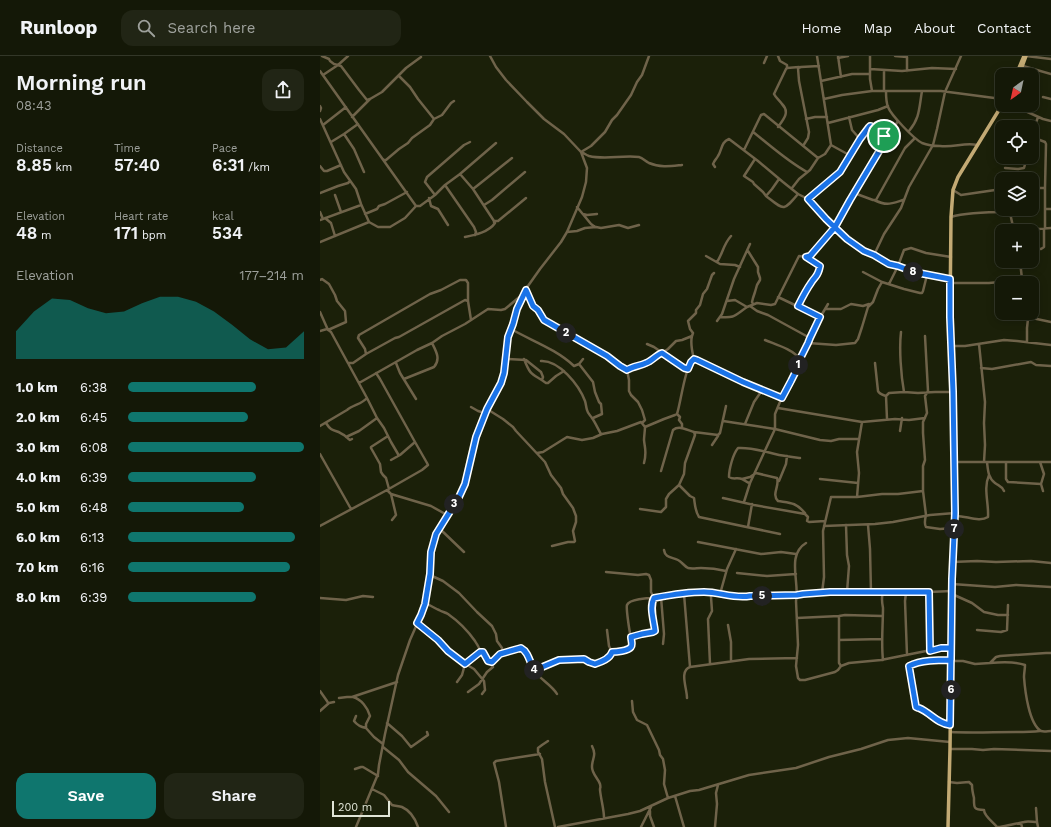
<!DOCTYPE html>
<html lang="en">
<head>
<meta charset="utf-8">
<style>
	:root { --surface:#141807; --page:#212515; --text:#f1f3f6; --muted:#9da09b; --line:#333728; --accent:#0f766e }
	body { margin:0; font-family:"Work Sans",sans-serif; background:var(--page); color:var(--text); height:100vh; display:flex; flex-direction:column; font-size:15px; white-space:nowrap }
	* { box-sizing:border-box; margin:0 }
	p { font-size:13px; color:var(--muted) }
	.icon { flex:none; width:22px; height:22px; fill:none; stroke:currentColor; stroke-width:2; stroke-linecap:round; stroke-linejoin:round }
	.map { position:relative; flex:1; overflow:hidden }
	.side { display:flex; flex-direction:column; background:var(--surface); width:320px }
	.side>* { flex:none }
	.needle { width:26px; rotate:213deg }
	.fabs { position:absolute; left:675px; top:12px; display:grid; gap:8px }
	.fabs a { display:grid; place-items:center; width:44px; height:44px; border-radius:8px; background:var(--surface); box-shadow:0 2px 10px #0003,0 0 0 1px var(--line); font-size:20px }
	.scale { position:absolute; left:12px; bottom:10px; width:58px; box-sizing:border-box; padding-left:4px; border:2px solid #e1e5d7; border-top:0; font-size:11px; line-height:14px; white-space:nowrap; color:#e1e5d7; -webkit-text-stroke:3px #1b2009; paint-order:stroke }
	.pin { position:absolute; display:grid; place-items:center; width:34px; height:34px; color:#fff; margin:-17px; border:2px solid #fff; border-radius:50%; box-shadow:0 1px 4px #0007 }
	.km { position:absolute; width:20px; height:20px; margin:-10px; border-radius:50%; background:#222; color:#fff; font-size:11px; line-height:20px; text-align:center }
	.round { display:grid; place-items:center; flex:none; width:42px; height:42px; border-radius:12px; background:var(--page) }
	.headline { display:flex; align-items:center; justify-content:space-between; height:68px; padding:0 16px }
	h1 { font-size:22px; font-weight:600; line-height:30px }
	.figures { display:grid; grid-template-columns:repeat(3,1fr); gap:6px; height:68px; padding:4px 16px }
	.figures div { display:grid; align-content:center }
	.figures b { font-size:17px; font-weight:600 }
	.figures small { font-size:11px; font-weight:400 }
	.figures p { font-size:11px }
	.chart { height:112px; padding:8px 16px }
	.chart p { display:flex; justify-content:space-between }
	.chart svg { width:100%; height:72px; margin-top:4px; fill:var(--accent); opacity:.7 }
	.cta { display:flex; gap:8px; margin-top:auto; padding:8px 16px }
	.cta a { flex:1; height:46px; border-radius:12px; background:var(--accent); color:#fff; font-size:16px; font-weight:600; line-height:46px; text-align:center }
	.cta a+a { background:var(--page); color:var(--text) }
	ul { padding:0 16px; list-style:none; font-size:13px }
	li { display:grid; grid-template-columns:64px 48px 1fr; align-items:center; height:30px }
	li i { height:10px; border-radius:5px; background:var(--accent) }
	header { display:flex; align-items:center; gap:24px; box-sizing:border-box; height:56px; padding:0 20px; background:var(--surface); border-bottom:1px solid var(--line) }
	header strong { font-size:19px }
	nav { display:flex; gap:22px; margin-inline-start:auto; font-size:14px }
	.search { width:280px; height:36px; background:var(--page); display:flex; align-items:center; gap:10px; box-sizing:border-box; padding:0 14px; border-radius:12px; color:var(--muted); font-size:15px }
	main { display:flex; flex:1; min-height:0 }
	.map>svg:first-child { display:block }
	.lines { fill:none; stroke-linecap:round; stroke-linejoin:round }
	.minor { stroke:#6f634a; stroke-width:2.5 }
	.major { stroke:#c3aa74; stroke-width:3.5 }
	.route-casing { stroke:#fff; stroke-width:8 }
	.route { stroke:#1a73e8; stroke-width:5 }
</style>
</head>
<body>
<header>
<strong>Runloop</strong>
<div class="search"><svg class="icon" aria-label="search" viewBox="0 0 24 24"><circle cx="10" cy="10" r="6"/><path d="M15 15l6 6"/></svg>Search here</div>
<nav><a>Home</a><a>Map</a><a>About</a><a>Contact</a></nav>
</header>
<main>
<section class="side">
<div class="headline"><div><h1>Morning run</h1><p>08:43</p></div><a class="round"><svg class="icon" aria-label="share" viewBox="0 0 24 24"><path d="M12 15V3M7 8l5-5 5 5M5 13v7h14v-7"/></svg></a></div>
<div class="figures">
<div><p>Distance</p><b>8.85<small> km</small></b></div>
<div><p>Time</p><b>57:40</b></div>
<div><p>Pace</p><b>6:31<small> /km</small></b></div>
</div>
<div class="figures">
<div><p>Elevation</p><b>48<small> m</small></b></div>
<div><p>Heart rate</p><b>171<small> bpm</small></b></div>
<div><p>kcal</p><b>534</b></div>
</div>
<div class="chart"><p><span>Elevation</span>177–214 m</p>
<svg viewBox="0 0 160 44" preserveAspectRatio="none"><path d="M0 44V27L10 15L20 7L30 8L40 13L50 16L60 15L70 10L80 6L90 6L100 9L110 15L120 23L130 32L140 38L150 37L160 27V44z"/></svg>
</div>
<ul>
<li><b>1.0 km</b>6:38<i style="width:73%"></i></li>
<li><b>2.0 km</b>6:45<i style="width:68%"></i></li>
<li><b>3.0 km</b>6:08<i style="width:100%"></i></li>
<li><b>4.0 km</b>6:39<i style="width:73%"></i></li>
<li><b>5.0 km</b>6:48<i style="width:66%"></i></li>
<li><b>6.0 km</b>6:13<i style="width:95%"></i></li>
<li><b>7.0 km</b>6:16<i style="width:92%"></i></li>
<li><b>8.0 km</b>6:39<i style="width:73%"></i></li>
</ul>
<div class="cta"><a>Save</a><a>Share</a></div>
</section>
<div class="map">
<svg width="731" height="771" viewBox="0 0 731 771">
	<rect width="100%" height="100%" fill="#1b2009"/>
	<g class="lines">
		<!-- minor -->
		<path class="minor" d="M2,0l7,3 1,2 4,3 7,2 18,24 8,10 3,-1
			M458,0l2,5 7,4v3
			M518,0l3,21
			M550,0v23l2,12
			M575,0l12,1v14
			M706,0l25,3
			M518,2l10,-2
			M444,7l3,-7
			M703,10l28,8
			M550,13l32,2 30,-3 24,1
			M0,15l96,135
			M3,19l15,-10 10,-9
			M79,20l11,11 8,12 16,20
			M501,25l31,-7h18
			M564,35v-21
			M566,35c0,6 0,11 2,16 3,8 26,32 34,36 5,2 13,3 18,3 13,2 25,-4 37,-1
			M723,41l8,2
			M504,43l18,-4 30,-4h69l61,8
			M0,50l1,2 -1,3
			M681,51l11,-2 31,14 8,2
			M32,61l18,-18 12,-7 24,-24 15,-11
			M529,61l3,13 8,9
			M0,63l24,53 12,17 5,15 8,18 9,5h12l15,-9 11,-12h4l15,-11 10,-10 15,-11 36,-31
			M486,63l9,-2h12
			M508,67l50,-13 10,-4
			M3,69l23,-18
			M458,71c6,-8 12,-15 4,-23 -3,-4 -6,-6 -8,-10l12,-25 1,-1 12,-1
			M589,75c11,-13 10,-23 13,-40
			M433,76c18,14 34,29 54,40
			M24,78l10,15 10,23
			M712,78l6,-17
			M712,81l13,5 1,2 -1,44v40
			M11,86l13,-8 14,-10
			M511,89l20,11
			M483,90l5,-8 1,-6 -10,-51 -1,-13 3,-1 18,-1
			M424,94l17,-35 3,-1 54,44
			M261,96l10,-6 14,-14 7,-12 5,-5 14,-20 6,-13 5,-7 7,-19
			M261,96c3,1 5,3 8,4 16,4 33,-1 50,1 4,1 6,4 10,6 11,5 23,3 33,2
			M435,103l-11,17 9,6 1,2 9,8 3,4
			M64,104h2l13,-11 9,-6 4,-5 18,-13 4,-6 8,-4 9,-12 3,-2
			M0,110l4,5h3l14,-6
			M395,111l-2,-3 1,-2c1,-2 3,-4 4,-6 4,-6 3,-14 11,-17l29,22 25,21 15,12 8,4 20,21 25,24 13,8 10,4 12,8 12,3 6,-16 7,-2 15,5 25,4
			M685,112l13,1 6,-1 3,-11
			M140,118l13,15 21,32h4l28,-23
			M459,123l-7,10 -6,7c18,14 17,16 32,-2
			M125,129l29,42 2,5 -1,3
			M472,132l7,-9 11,-9 8,-12 7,-4 6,-9 -14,-89
			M712,132h13
			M153,133c13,-10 26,-21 39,-31
			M633,134l8,5 41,-6
			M0,137l18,-7 10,-3 2,-2
			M534,137l19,7h3l29,-52 10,-10
			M15,139l6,17
			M115,139l-10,-13 2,-5 37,-32 6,-3
			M109,142l2,8 7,3 10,16
			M488,143l32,-27 20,-33 10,-13 17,12
			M554,144c13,6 16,4 29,0
			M164,149l8,-5 33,-28
			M257,151l14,17 4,3
			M689,153l-1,3h1l1,1 4,18
			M726,153h5
			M0,156l3,7
			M45,158l12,-5 2,-3 6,-2 22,-12
			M263,158l4,1 10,-1
			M631,161c16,-5 40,-5 57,-5
			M5,162l6,5 4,13
			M0,164l41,-15
			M694,175l37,-3
			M247,176l10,-1 8,-3 11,-1 5,1 18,-3 9,3 11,-3
			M145,181c10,-2 24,-5 30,-14l-1,-1
			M0,186l49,-20
			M712,192l9,1 3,-2v-18
			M428,195l10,16v5l2,6v2l-3,5 -2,7 -2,6 -1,4 1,2
			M554,199l10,-21 17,-26 8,-21 24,-42 4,-16 8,-37 16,-36
			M386,200l14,8 15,1 5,2
			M397,206c6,-9 6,-17 14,-26
			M543,216l19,10 22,7 16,4h2l1,-2 4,-16
			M0,224l2,-1 7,5 6,11 2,6 8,10 1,11 -18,8 -8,-18
			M630,227h39l32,-3 1,-1 -2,-18
			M569,228l9,-18 15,6 37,7
			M206,234l7,16 5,4 6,11 63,34 12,11 8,4 2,10v11l2,4 7,7 4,8 3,10 -3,3
			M458,241l42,20
			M407,245l8,-1 12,7 10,-4 14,2 4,-1 24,-48 7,1 3,-2 26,-28 15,-27 29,-49 19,-30
			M430,250l7,5 11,4 42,23
			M478,250c4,-8 12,-24 19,-29l3,-11 -14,-9
			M506,253h15l10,-5 12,2 6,-2
			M400,261c16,1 14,-1 27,-10
			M397,265l5,-7 12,-35 16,-35
			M191,273c21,12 45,20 63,37l5,-2
			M0,275l7,-2 4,3 36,66c-5,6 -14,7 -20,12l-27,16
			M581,276c-2,17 0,43 3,60
			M372,280c-2,8 0,15 2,23
			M605,280l3,55 -3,5 2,17 -4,9v11l2,27 -2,6v25l3,24c-1,4 -2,9 0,12l14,2 14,-1
			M445,284c12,5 27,9 35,19
			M707,286v-14l1,-9 4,-1 19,4
			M488,287l28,2 19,-2 3,-4 4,-12 6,-20 5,-5 5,-13 4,-7
			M327,288l7,3 30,21 4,1
			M659,288l6,58 -1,21 1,22 -1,17
			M631,290h14l39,-6 13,1 34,4
			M46,298l29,-16 4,-1 66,-37 3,1
			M186,303l20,1 15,12 2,5 -1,3
			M204,303c7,18 8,14 22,24h2l8,-7 8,-5
			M263,303l-4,5 14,18 2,10 4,10 2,2 1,10 -9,4
			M221,305c18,-1 38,24 44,40 1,3 1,6 2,9 1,4 3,5 5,8 3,4 6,11 9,16
			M28,307h5l13,-9 -1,-5 -7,-11 1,-3 71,-41 11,-4 19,-10h6l2,3v18l3,19
			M76,307l4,10 16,26
			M555,307l3,28c1,3 5,4 8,5l3,-3 15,-1 14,1 17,-1h18
			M661,312l11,1 39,-7 5,3 15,1
			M307,314l4,-2 6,-1 3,-2 6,-2 22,-14 8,-8 6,-1 10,-4 1,-3 -3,-4 -2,-8 8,-8v-3l4,-5 3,-11 4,-5 5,-14 2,-2
			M84,323l30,-12c7,-8 2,-16 -2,-24
			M39,327l58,-33 15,-7 10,-7 23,-12 23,-15 13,1 4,-1 18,-15
			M566,340l1,23
			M47,342l10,20 7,10 7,14 7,12v2
			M151,351l7,4 7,2
			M458,352l84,14 33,-3 14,1 16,-2
			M167,353l16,10 10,8 3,4 29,31 6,13 10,13 2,6 10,14 3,8v6l-3,9 2,10 -1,1h-6l-16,4
			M357,358l3,3 -1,3 3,4v4
			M403,365l52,8 45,11 11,1 8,-2h20
			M6,367c7,11 8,5 16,11 3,1 5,4 8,6l2,-1
			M425,368l9,-22 9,-13
			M580,375l2,-13
			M374,376l24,3 2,-2 6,-27
			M68,380l-17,11v1l9,16 1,8 2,3 3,3 3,11
			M26,381l13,-6 18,-13
			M392,389l6,-9
			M217,397l6,-1 24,-15 15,3 11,-2 9,-4 15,-3 24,-9 4,5
			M0,398l31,55
			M71,404l9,-5 15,-13
			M635,406h96
			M667,406c1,8 1,16 8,21 4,3 7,3 9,8
			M686,406v17l2,3 33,2
			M720,406l4,12 -3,10 2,7
			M324,407c3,-11 1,-13 0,-23 0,-3 1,-10 1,-13l19,-8 11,-4 2,-1c4,-12 8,-49 17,-55l49,23 39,15
			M341,415l12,-41c6,-5 14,0 21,2l1,3 -10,28 -1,11 -5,11 11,11 4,2c1,7 1,13 5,19l81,17
			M422,423l8,-2 6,-4 21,5c3,8 -6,16 1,23 13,2 17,1 27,12
			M500,423l38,4
			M459,425l7,-17 1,-8
			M430,427c-3,0 -5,-3 -8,-4 -5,-2 -8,1 -13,-2 0,-8 4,-23 9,-29 12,-1 25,3 37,6 8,2 17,3 25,4
			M67,434l4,4 5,21 -4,5
			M71,438l40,12 16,9
			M537,441l2,-24 -2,-21 5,-30
			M403,442l31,7 51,9 3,3 -1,4 2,1 16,-1
			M424,446l6,-19 25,-54v-15l9,-22 13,-23 3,-10 8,-16 7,-17 13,-22
			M320,453l21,3 5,-5v-8l3,-5 10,-9
			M635,460c10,-1 24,7 33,1 1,-14 -5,-28 1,-42
			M526,469l1,30 2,11 -2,26
			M548,469l2,24 1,43
			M0,470l67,-36 35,-20 6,-5 -1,-2 -12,-21 -35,-63 -4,-6
			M504,470l51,-2 18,-2 37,-7 25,-2
			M428,471l4,-23
			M120,473l24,23
			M378,486l63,12 20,-2 15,2
			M486,487c-20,12 -6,40 -10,58l2,44 -2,21 2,12 2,2h5l30,-8 3,-2 3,-4 8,-3 32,-3 60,-12h10
			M344,494c1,8 8,7 14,10 4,2 6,6 10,8 4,1 9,0 13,0 8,0 17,1 25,3
			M632,506l25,-1 19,1 35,-1 20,2
			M110,516l2,4 11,5 16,12 18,19 15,14 4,8 1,7 5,7 1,5
			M286,516l32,3 8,-1 3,1 2,5v12l3,6c16,-3 33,-6 50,-6 16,0 30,7 46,4l47,-1c18,-4 40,-3 59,-3 32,0 63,1 95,-1
			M417,517l30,3 29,-2
			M632,528l43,3 21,-2 35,2
			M609,536l1,59
			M502,537l2,-16 -1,-46 8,-34h26l25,-3h16l25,-3
			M563,537c-2,5 -1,10 0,15 0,17 -2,35 0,52
			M586,537l-1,8 2,54
			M364,538l6,73
			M400,538l7,-25 9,-20
			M632,538l20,9 12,9 14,3h10
			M341,541l3,37 -1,10
			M0,542l26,2 17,-4 10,1
			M105,547c5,2 9,5 14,7 3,2 6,2 9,4 10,7 20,17 27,27 2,4 5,6 5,11
			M477,562l42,-2
			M97,567l21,17 10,11 14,11 12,7 10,12 1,9 -3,4
			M408,569l3,17v19
			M657,574l24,2 6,-2 1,-25
			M519,584l43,-1
			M292,596c4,0 18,-1 20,-6 1,-3 -2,-10 -2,-13 -1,-5 -4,-25 -3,-28 2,-6 21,-7 27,-7 -5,8 0,23 1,33l-2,1 -11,2 -11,3
			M631,605h12l12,3 15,-1 6,-6 4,-1 46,-3h5
			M670,607c11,-1 24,-2 35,2 0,4 -1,8 -1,12 1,14 5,47 17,54 3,1 7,0 10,0
			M390,608l-2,-45 4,-8 -1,-14 1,-4
			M521,610l-2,-3v-47l6,-1 37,1
			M215,615l5,-3 19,-8 25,-1 5,3 6,2 14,-6 2,-3 1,-3 -3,-6 -2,-16
			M137,626l5,-7 3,-11 15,-12h3l5,9 4,1 8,-7 21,-8c7,4 8,15 12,22 5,9 19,16 24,25
			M0,635l7,10 1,2
			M148,636l11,-8 8,-12 6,-5 -3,-4
			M33,641c8,2 15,11 17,19l-4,8v4l8,9 9,7
			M19,642l8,-1h5l45,-15
			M367,642c0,-10 -8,-27 3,-31l59,-8 48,-1
			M312,645l1,11 4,8 10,5 12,25 1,5 3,4 2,11 -1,14 4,14
			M0,655l9,-8 5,-1
			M36,660l-2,5c3,4 7,6 12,7
			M67,667l15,13 9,11 17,-12 -1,-3
			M630,669c-14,-3 -19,-12 -31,-17l-1,1 -2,-2 -7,-39 1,-3 22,-5 19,-1
			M630,676c22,1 44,0 66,0 8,0 15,0 24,-1
			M228,685l-6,4 -4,3v4l4,7 3,23 10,45
			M272,690c5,10 0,12 0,21 0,7 6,11 8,17 1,5 0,2 0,6 1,10 4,19 4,28
			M63,691l16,13 9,12 28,24 13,16
			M630,693h22l11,1 11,-1 57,2
			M35,713l6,-2h2l15,9
			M629,726l8,1 12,-1 3,3c0,4 1,9 2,13 0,9 -1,12 10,12 0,6 9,12 13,17h3
			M52,733l12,6 8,10c3,1 7,1 10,2 9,4 13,11 16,20
			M355,740l9,31
			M716,752l1,14
			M330,755v5l4,11
			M701,767l1,4
			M36,771l22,-53 1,-9 6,-31 13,-59 12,-35 11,-25 4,-12 4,-25 2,-25 5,-19 4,-5 4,-10 15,-22 6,-13 11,-47 11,-28 14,-26 3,-10 4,-36 15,-44 17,-24 21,-27 6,-10 15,-35 4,-15 1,-14 -6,-16 -17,-18 -20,-15 -17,-17 -21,-22 -10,-13 -6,-11
			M186,771l-7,-45 -5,-19 2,-2 44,-7
			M238,771l70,-13 12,-3 28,-13 22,-7 9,-1 50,-15 47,-7 33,-11 32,-8 27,-9 20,-2 42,4
			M321,771l10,-20
			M395,771l2,-23 -1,-11 2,-8
			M680,771c8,-2 16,-3 24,-5 3,-1 9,0 13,0l1,5"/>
		<!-- major -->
		<path class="major" d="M696,19l8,-19
			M699,19l7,-19
			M628,771l2,-78 2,-170 3,-66 -2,-121 -3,-75 1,-100 2,-27 5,-13 44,-72"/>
	</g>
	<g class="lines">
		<defs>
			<path id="route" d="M564,80l3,2 -37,62 -15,27 -25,29 -4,1 14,9c-2,11 -4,9 -9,17 -5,7 -9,15 -13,23l22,11 -10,21 -2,5 -8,16 -3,10 -6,12 -9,17 -39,-16 -46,-22 -3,-1 -3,3 -3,7 -4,-1 -22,-15c-6,2 -10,8 -16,10 -6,3 -13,3 -19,7l-7,-4 -13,-10 -63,-36 -6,-10 -5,-4 -7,-16 -9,19 -4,15 -5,13 -4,36 -3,10 -14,26 -11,28 -11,47 -6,13 -23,37 -5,18 -1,22 -5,30 -4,11 -4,8 21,17 10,11 17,13 15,-12h3l5,9 4,1 8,-8 21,-6c8,4 9,16 14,24l5,-4 19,-8 25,-1 5,3 6,2c6,-2 15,-5 17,-12 4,0 16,-1 19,-5 2,-2 0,-7 0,-10l11,-3 11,-2 2,-1c-1,-10 -6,-24 -1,-33 16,-3 33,-6 50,-6 16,0 30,7 46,4l47,-1 6,-1 27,-2h99l1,59 11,-3h10l-1,77c-14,-2 -19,-12 -31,-17h-1l-2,-1 -7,-41c12,-6 29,-6 42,-6l1,-81 3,-66 -2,-121 -3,-75v-38l-36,-7 -16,-6 -9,-2 -15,-9 -10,-4 -17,-12 -21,-20 -18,-20 32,-27 20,-33 9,-12 1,-1h1l13,10"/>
		</defs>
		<!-- route casing -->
		<use href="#route" class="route-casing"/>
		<!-- route -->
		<use href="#route" class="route"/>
	</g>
</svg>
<div class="fabs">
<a><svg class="needle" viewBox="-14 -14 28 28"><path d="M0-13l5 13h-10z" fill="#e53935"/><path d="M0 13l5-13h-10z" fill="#9da09b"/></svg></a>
<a><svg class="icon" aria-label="locate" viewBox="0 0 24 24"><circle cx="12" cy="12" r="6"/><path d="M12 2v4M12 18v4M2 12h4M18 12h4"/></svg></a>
<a><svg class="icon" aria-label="layers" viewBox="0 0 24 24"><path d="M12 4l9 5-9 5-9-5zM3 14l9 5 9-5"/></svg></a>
<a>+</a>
<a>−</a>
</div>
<div class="scale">200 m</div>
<div class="pin" style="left:564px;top:80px;background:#1e9e55"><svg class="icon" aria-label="arrive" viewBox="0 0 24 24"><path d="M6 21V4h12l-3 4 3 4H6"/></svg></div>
<b class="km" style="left:478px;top:309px">1</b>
<b class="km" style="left:246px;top:277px">2</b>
<b class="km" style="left:134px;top:448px">3</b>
<b class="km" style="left:214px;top:614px">4</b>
<b class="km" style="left:442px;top:540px">5</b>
<b class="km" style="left:631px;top:634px">6</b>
<b class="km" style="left:634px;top:473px">7</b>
<b class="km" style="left:593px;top:216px">8</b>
</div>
</main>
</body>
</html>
